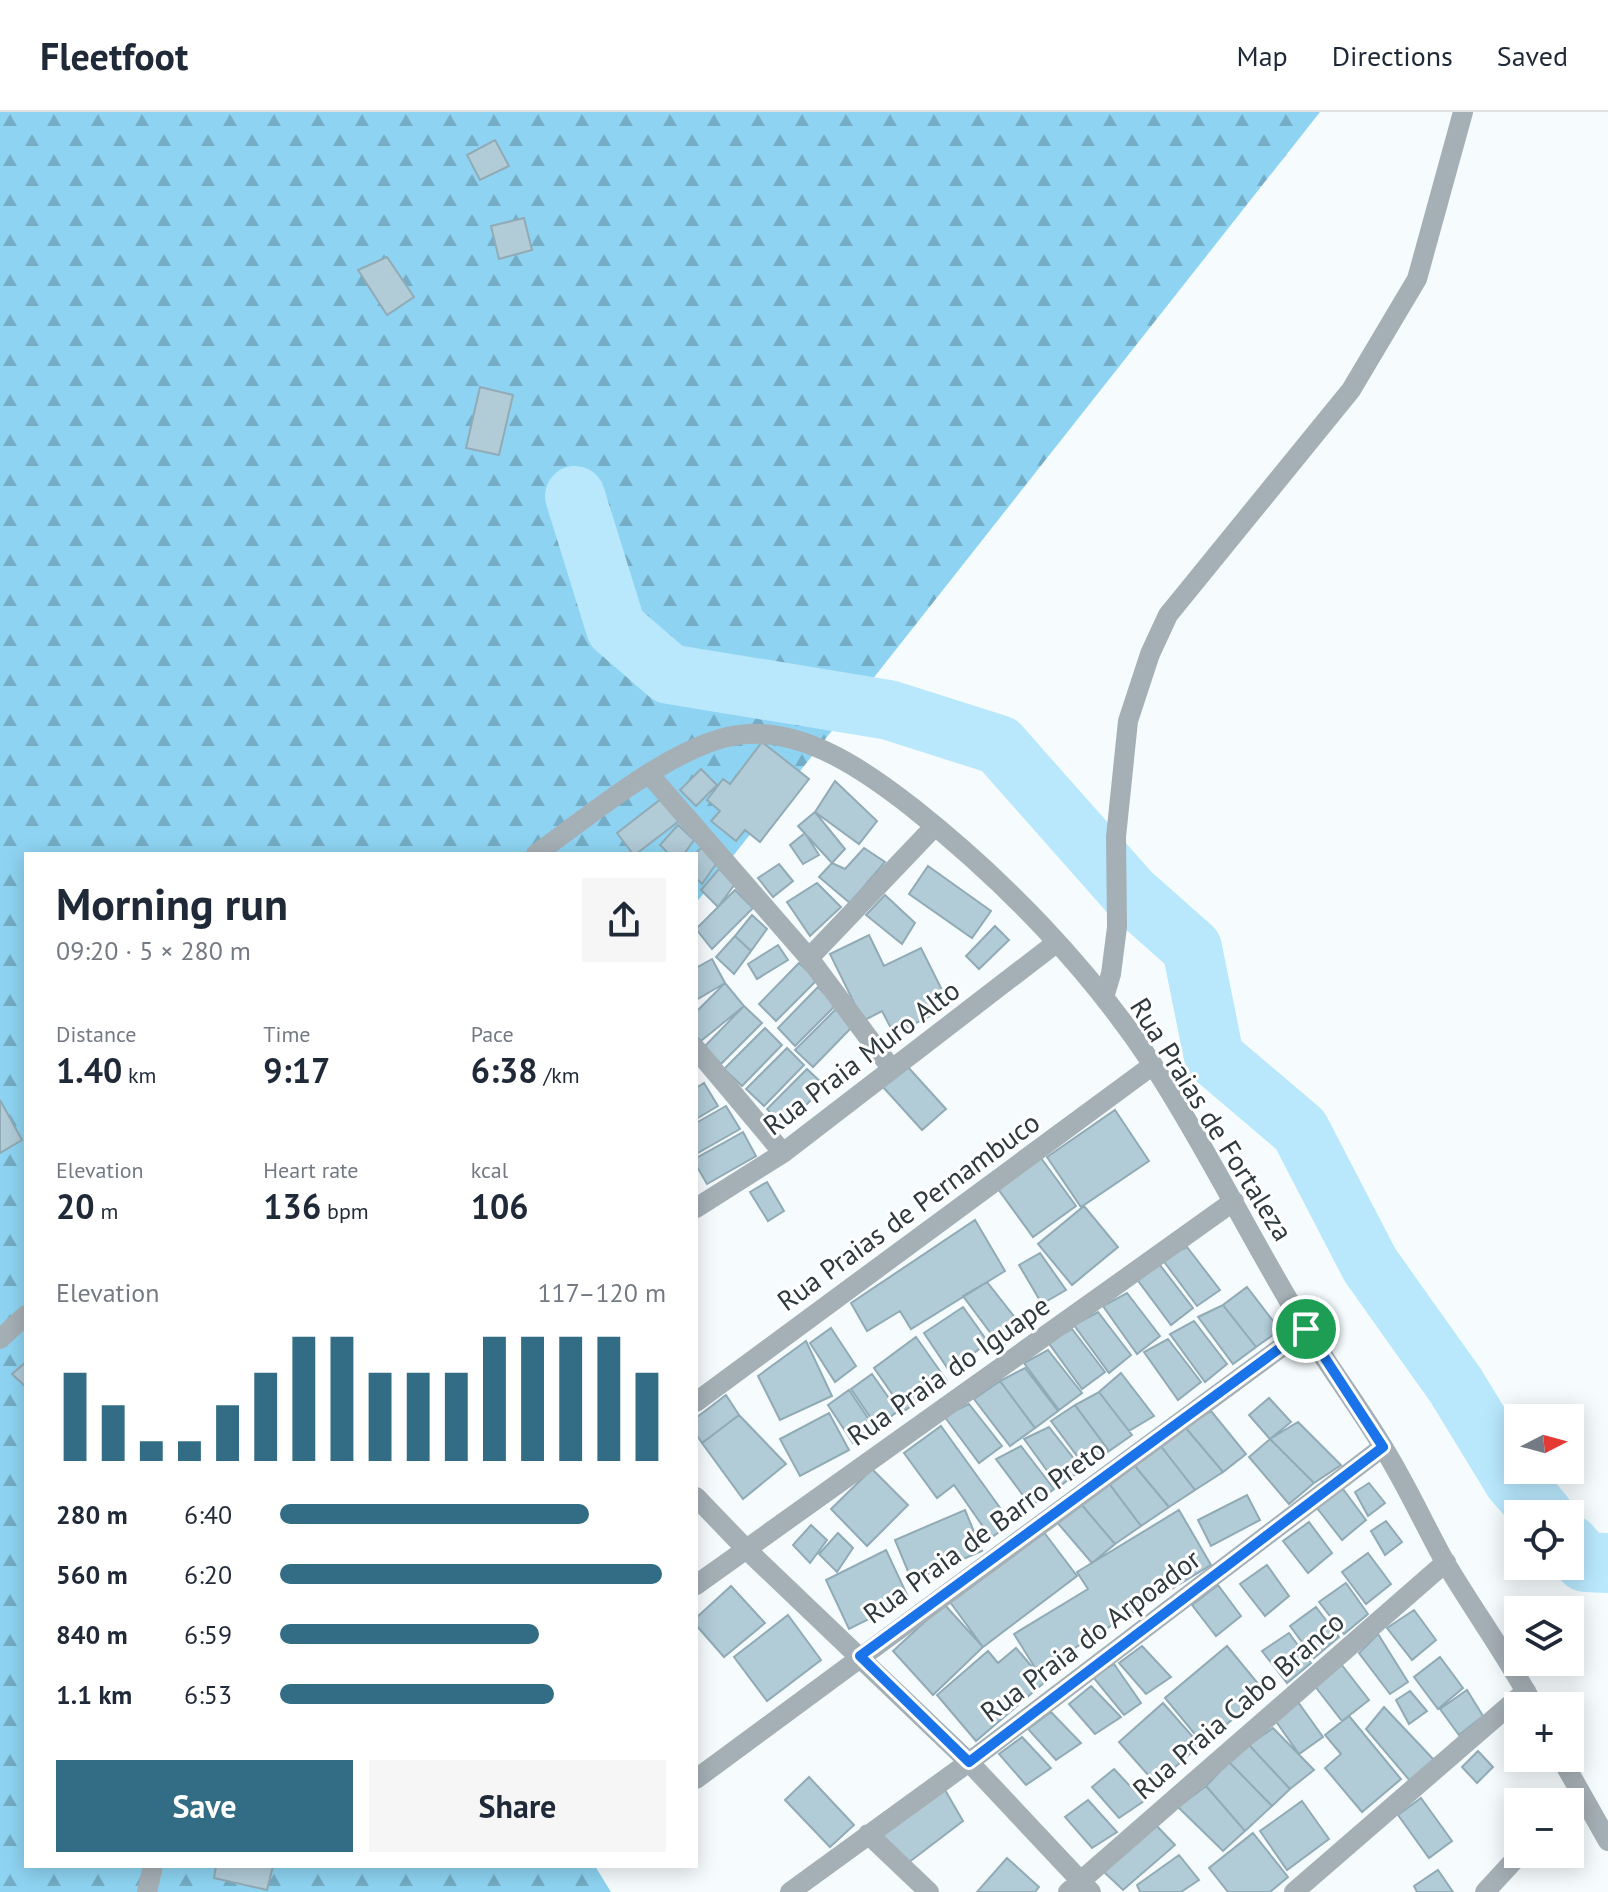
<!DOCTYPE html>
<html lang="en">
<head>
<meta charset="utf-8">
<style>
	:root { --surface:#fff; --page:#f6f6f7; --text:#1f2937; --muted:#747a83; --line:#e0e1e3; --accent:#326d85 }
	body { margin:0; font-family:"PT Sans",sans-serif; background:var(--page); color:var(--text); height:100vh; display:flex; flex-direction:column; font-size:30px; white-space:nowrap }
	* { box-sizing:border-box; margin:0 }
	p { font-size:26px; color:var(--muted) }
	.icon { flex:none; width:44px; height:44px; fill:none; stroke:currentColor; stroke-width:2; stroke-linecap:round; stroke-linejoin:round }
	.map { position:relative; flex:1; overflow:hidden }
	.panel { position:absolute; left:24px; top:740px; width:674px; height:1016px; display:flex; flex-direction:column; background:var(--surface); border-radius:0px; box-shadow:0 4px 20px #0003 }
	.panel>* { flex:none }
	.needle { width:52px; rotate:84deg }
	.tools { position:absolute; left:1504px; top:1292px; display:grid; gap:16px }
	.tools a { display:grid; place-items:center; width:80px; height:80px; border-radius:0px; background:var(--surface); box-shadow:0 4px 20px #0003; font-size:40px }
	.pin { position:absolute; display:grid; place-items:center; width:68px; height:68px; color:#fff; margin:-34px; border:4px solid #fff; border-radius:50%; box-shadow:0 2px 8px #0007 }
	.round { display:grid; place-items:center; flex:none; width:84px; height:84px; border-radius:0px; background:var(--page) }
	.headline { display:flex; align-items:center; justify-content:space-between; height:136px; padding:0 32px }
	h1 { font-size:44px; font-weight:800; line-height:60px }
	.figures { display:grid; grid-template-columns:repeat(3,1fr); gap:12px; height:136px; padding:8px 32px }
	.figures div { display:grid; align-content:center }
	.figures b { font-size:34px; font-weight:800 }
	.figures small { font-size:22px; font-weight:400 }
	.figures p { font-size:22px }
	.chart { height:224px; padding:16px 32px }
	.chart p { display:flex; justify-content:space-between }
	.chart svg { width:100%; height:144px; margin-top:8px; stroke:var(--accent); stroke-width:6 }
	.button { display:flex; gap:16px; margin-top:auto; padding:16px 32px }
	.button a { flex:1; height:92px; border-radius:0px; background:var(--accent); color:#fff; font-size:32px; font-weight:800; line-height:92px; text-align:center }
	.button a+a { background:var(--page); color:var(--text) }
	ul { padding:0 32px; list-style:none; font-size:26px }
	li { display:grid; grid-template-columns:128px 96px 1fr; align-items:center; height:60px }
	li i { height:20px; border-radius:10px; background:var(--accent) }
	header { display:flex; align-items:center; gap:48px; box-sizing:border-box; height:112px; padding:0 40px; background:var(--surface); border-bottom:2px solid var(--line) }
	header strong { font-size:38px }
	nav { display:flex; gap:44px; margin-inline-start:auto; font-size:28px }
	.map>svg:first-child { display:block }
	.forest { fill:url(#forest-firs) }
	.lines { fill:none; stroke-linecap:round; stroke-linejoin:round }
	.river { stroke:#b9e8fd; stroke-width:60 }
	.building { fill:#b1cbd7; stroke:#91abb6; stroke-width:2 }
	.street { stroke:#a5b0b6; stroke-width:20 }
	.route-casing { stroke:#fff; stroke-width:16 }
	.route { stroke:#1a73e8; stroke-width:10 }
	.labels { text-anchor:middle; dominant-baseline:central; stroke-width:6; stroke-linejoin:round; paint-order:stroke }
	.street-label { font-size:28px; fill:#2f3a3e; stroke:#fff }
</style>
</head>
<body>
<header>
<strong>Fleetfoot</strong>
<nav><a>Map</a><a>Directions</a><a>Saved</a></nav>
</header>
<div class="map">
<svg width="1608" height="1780" viewBox="0 0 1608 1780">
	<defs>
		<pattern id="forest-firs" width="22" height="20" patternUnits="userSpaceOnUse" patternTransform="scale(2)"><rect width="22" height="20" fill="#8ed4f2"/><path d="M5 1l3.5 6h-7zM16 11l3.5 6h-7z" fill="#74adc5"/></pattern>
	</defs>
	<rect width="100%" height="100%" fill="#f6fcfe"/>
	<!-- forest -->
	<path class="forest" d="M0,0h1320l-624,791v-49h-670v1012h569l16,26h-611z"/>
	<g class="lines">
		<!-- river -->
		<path class="river" d="M575,384l41,132 53,46 220,36 110,35 131,148 62,55 22,109 86,73 70,135 86,121 58,95 29,33
			M1570,1433l15,17 23,1"/>
	</g>
	<!-- building -->
	<path class="building" d="M495,28l14,26 -29,14 -13,-25z
		M524,106l8,32 -33,9 -8,-33z
		M387,145l27,40 -27,18 -29,-45z
		M480,275l33,8 -14,60 -33,-7z
		M762,630l47,37 -49,63 -15,-12 -9,11 -25,-20 9,-10 -13,-11 16,-21 7,5z
		M701,657l16,16 -21,21 -16,-16z
		M835,669l42,40 -18,23 -44,-32z
		M661,687l18,22 -43,33h-3l-16,-21z
		M815,700l30,37 -13,14 -34,-37z
		M678,713l16,15 -10,14h-15l-9,-9z
		M805,721l14,22 -16,9 -13,-19z
		M703,734l15,15 -16,23 -6,-6 -1,-24z
		M864,736l21,14 -35,41 -31,-26 13,-14 13,6z
		M779,752l14,17 -20,16 -15,-19z
		M928,754l63,45 -19,27 -63,-44z
		M719,757l16,15 -17,23 -17,-17z
		M817,771l24,24 -31,29 -23,-34z
		M735,778l18,18 -41,41 -16,-20z
		M885,783l30,28 -13,21 -36,-29z
		M752,803l15,14 -16,22 -16,-15z
		M995,814l14,14 -30,29 -13,-13z
		M869,823l15,31 37,-18 29,58 -56,28 -12,-23 -19,10 -33,-67z
		M735,824l16,15 -17,23 -18,-17z
		M778,833l10,15 -31,19 -9,-15z
		M712,847l13,24 -29,17v-32z
		M799,851l18,17 -41,41 -17,-17z
		M725,871l19,23 -43,35 -5,-5v-24z
		M818,875l18,18 -41,41 -17,-18z
		M744,894l18,17 -41,41 -17,-17z
		M836,897l17,17 -40,41 -18,-17z
		M765,916l17,17 -40,41 -18,-17z
		M787,936l17,17 -40,41 -18,-17z
		M907,954l39,43 -24,21 -39,-43z
		M807,957l18,17 -41,41 -17,-18z
		M704,971l14,23 -22,13v-31z
		M0,988l22,40 -22,13z
		M726,994l14,23 -44,25v-31z
		M1115,998l34,51 -68,46 -34,-50z
		M743,1020l13,24 -49,28 -11,-19v-7z
		M1041,1046l35,48 -43,31 -35,-48z
		M767,1070l17,29 -16,10 -18,-29z
		M1084,1094l34,41 -46,38 -34,-41z
		M975,1108l30,51 -94,58 -11,-18 -33,20 -16,-28z
		M1187,1135l33,43 -23,16 -35,-47z
		M1040,1141l26,37 -24,14 -23,-39z
		M1160,1153l33,43 -22,17 -35,-47z
		M987,1170l37,47 -23,18 -38,-51z
		M1247,1175l33,43 -24,17 -33,-42z
		M1127,1181l33,43 -23,18 -34,-48z
		M1223,1193l33,42 -23,17 -35,-47z
		M963,1195l25,35 -38,30 -26,-39z
		M1098,1200l33,43 -22,18 -35,-48z
		M1194,1209l33,43 -22,18 -35,-48z
		M831,1216l25,38 -21,16 -25,-39z
		M1072,1217l33,43 -23,17 -34,-47z
		M916,1225l31,44 -43,30 -30,-43z
		M1168,1227l33,43 -23,18 -34,-48z
		M806,1229l26,55 -52,24 -22,-44z
		M1048,1238l34,43 -23,17 -35,-47z
		M26,1250v25l-14,-13z
		M1025,1256l33,43 -23,17 -35,-47z
		M1121,1261l33,43 -25,15 -30,-39z
		M872,1262l26,37 -21,16 -26,-38z
		M1000,1269l35,47 -25,18 -36,-47z
		M849,1278l25,37 -21,16 -25,-38z
		M1099,1280l33,43 -23,16 -34,-46z
		M726,1283l13,20 -37,28 -6,-9v-16z
		M1269,1286l22,24 -21,17 -21,-24z
		M969,1292l33,42 -23,17 -35,-47z
		M1075,1293l34,46 -23,17 -35,-47z
		M1211,1299l35,43 -23,18 -38,-45z
		M829,1301l20,37 -49,26 -20,-37z
		M739,1303l47,49 -43,35 -41,-56z
		M1298,1310l43,43 -27,18 -44,-44z
		M941,1314l70,97 -20,15 -37,-53 -17,13 -33,-45z
		M1049,1315l33,42 -23,18 -35,-48z
		M1185,1315l38,45 -28,18 -35,-45z
		M1270,1327l44,44 -25,21 -40,-47z
		M1160,1333l35,45 -26,17 -35,-42z
		M1021,1334l33,43 -23,17 -35,-47z
		M1134,1353l35,42 -28,19 -33,-44z
		M872,1357l36,36 -41,41 -36,-37z
		M1108,1370l33,44 -26,18 -34,-40z
		M1369,1371l16,20 -17,13 -13,-24z
		M1343,1377l23,31 -24,20 -25,-32z
		M1247,1383l13,25 -49,26 -13,-26z
		M1081,1392l34,40 -23,19 -36,-42z
		M965,1398l17,41 -70,30 -17,-41z
		M1179,1398l32,55 -174,106 -23,-37 74,-45 -11,-17z
		M1386,1409l16,21 -17,13 -14,-24z
		M1309,1410l23,31 -24,20 -25,-32z
		M811,1413l16,15 -17,23 -17,-18z
		M1043,1419l34,45 -94,71 -33,-45z
		M838,1421l15,15 -16,24 -18,-18z
		M886,1438l23,49 -60,30 -23,-49z
		M1368,1441l23,31 -25,20 -24,-32z
		M1267,1453l22,31 -24,20 -25,-32z
		M1346,1471l22,31 -24,20 -25,-32z
		M1218,1473l23,31 -25,20 -24,-31z
		M731,1474l34,37 -41,34 -28,-32v-7z
		M944,1492l39,43 -50,48 -40,-44z
		M1316,1495l23,30 -25,21 -24,-32z
		M1414,1498l22,30 -24,20 -25,-32z
		M788,1503l33,45 -54,41 -33,-44z
		M1289,1521l22,30 -24,20 -25,-32z
		M1378,1522l30,48 -18,12 -31,-41z
		M1142,1534l29,31 -25,17 -27,-31z
		M1227,1534l38,46 -62,52 -38,-46z
		M1016,1536l29,34 -69,59 -39,-46 51,-44 10,12z
		M1440,1545l23,31 -25,21 -24,-32z
		M1114,1552l27,39 -17,12 -31,-38z
		M1341,1552l28,36 -27,21 -28,-36z
		M1091,1574l30,31 -26,17 -26,-30z
		M1467,1578l16,26 -24,19 -19,-26z
		M1410,1579l17,20 -18,13 -13,-24z
		M1298,1590l25,35 -24,17 -24,-34z
		M1163,1591l37,42 -44,39 -37,-42z
		M1384,1595l51,54 -24,21 -45,-53z
		M1051,1600l30,31 -25,17 -28,-31z
		M1349,1604l52,63 -39,33 -37,-44 16,-14 -16,-19z
		M1273,1616l41,42 -24,19 -41,-44z
		M1022,1625l29,31 -25,17 -27,-31z
		M1249,1633l41,44 -18,17 -43,-44z
		M1478,1639l15,16 -16,16 -15,-16z
		M1229,1650l43,44 -27,25 -39,-45z
		M1114,1657l30,32 -25,17 -27,-31z
		M809,1665l45,48 -24,22 -45,-47z
		M1206,1674l39,45 -22,20 -45,-44z
		M945,1678l18,31 -55,42 -26,-28z
		M1421,1686l31,43 -23,17 -31,-43z
		M1088,1688l29,32 -25,16 -27,-31z
		M1302,1689l27,38 -42,31 -27,-39z
		M1154,1711l21,22 -52,45 -20,-19z
		M1253,1721l35,44 -18,15h-42l-19,-24z
		M1179,1743l20,25 -18,12h-41l-3,-7z
		M1007,1746l32,29 -4,5h-58z
		M216,1754h57l-6,24 -53,-12z
		M1438,1758l15,22h-36l-3,-6z"/>
	<g class="lines">
		<!-- street -->
		<path class="street" d="M649,662l160,184 82,110
			M536,742c54,-38 145,-117 212,-120 61,-3 119,38 165,74 91,72 176,160 240,257 56,86 100,179 154,266 24,39 52,76 76,116 23,37 41,77 62,115 29,49 62,94 89,144
			M809,846l126,-132
			M1104,885l7,-23 6,-47 -1,-90 12,-116 22,-67 18,-39 183,-225 66,-111 46,-167
			M696,937l87,104
			M696,1096l87,-55 273,-210
			M0,1227l26,-24
			M696,1290l457,-337
			M696,1385l50,52 223,213 122,130
			M696,1473l538,-384
			M1561,1646l47,83
			M696,1667l610,-450
			M868,1722l61,58
			M147,1780l6,-26
			M790,1780l179,-130 414,-315
			M1068,1780l378,-330
			M1294,1780l232,-201
			M1485,1780l35,-38"/>
	</g>
	<g class="lines">
		<defs>
			<path id="route" d="M1306,1217l77,118 -414,315 -109,-106z"/>
		</defs>
		<!-- route casing -->
		<use href="#route" class="route-casing"/>
		<!-- route -->
		<use href="#route" class="route"/>
	</g>
	<g class="labels">
		<!-- street labels -->
		<g class="street-label">
			<text transform="translate(861 945) rotate(-37)">Rua Praia Muro Alto</text>
			<text transform="translate(1212 1007) rotate(58)">Rua Praias de Fortaleza</text>
			<text transform="translate(908 1099) rotate(-36)">Rua Praias de Pernambuco</text>
			<text transform="translate(948 1258) rotate(-35)">Rua Praia do Iguape</text>
			<text transform="translate(984 1419) rotate(-36)">Rua Praia de Barro Preto</text>
			<text transform="translate(1090 1523) rotate(-37)">Rua Praia do Arpoador</text>
			<text transform="translate(1238 1593) rotate(-41)">Rua Praia Cabo Branco</text>
		</g>
	</g>
</svg>
<div class="tools">
<a><svg class="needle" viewBox="-14 -14 28 28"><path d="M0-13l5 13h-10z" fill="#e53935"/><path d="M0 13l5-13h-10z" fill="#747a83"/></svg></a>
<a><svg class="icon" aria-label="locate" viewBox="0 0 24 24"><circle cx="12" cy="12" r="6"/><path d="M12 2v4M12 18v4M2 12h4M18 12h4"/></svg></a>
<a><svg class="icon" aria-label="layers" viewBox="0 0 24 24"><path d="M12 4l9 5-9 5-9-5zM3 14l9 5 9-5"/></svg></a>
<a>+</a>
<a>−</a>
</div>
<div class="pin" style="left:1306px;top:1217px;background:#1e9e55"><svg class="icon" aria-label="arrive" viewBox="0 0 24 24"><path d="M6 21V4h12l-3 4 3 4H6"/></svg></div>
<section class="panel">
<div class="headline"><div><h1>Morning run</h1><p>09:20 · 5 × 280 m</p></div><a class="round"><svg class="icon" aria-label="share" viewBox="0 0 24 24"><path d="M12 15V3M7 8l5-5 5 5M5 13v7h14v-7"/></svg></a></div>
<div class="figures">
<div><p>Distance</p><b>1.40<small> km</small></b></div>
<div><p>Time</p><b>9:17</b></div>
<div><p>Pace</p><b>6:38<small> /km</small></b></div>
</div>
<div class="figures">
<div><p>Elevation</p><b>20<small> m</small></b></div>
<div><p>Heart rate</p><b>136<small> bpm</small></b></div>
<div><p>kcal</p><b>106</b></div>
</div>
<div class="chart"><p><span>Elevation</span>117–120 m</p>
<svg viewBox="0 0 160 44" preserveAspectRatio="none"><path d="M5 44V17M15 44V27M25 44V38M35 44V38M45 44V27M55 44V17M65 44V6M75 44V6M85 44V17M95 44V17M105 44V17M115 44V6M125 44V6M135 44V6M145 44V6M155 44V17"/></svg>
</div>
<ul>
<li><b>280 m</b>6:40<i style="width:80%"></i></li>
<li><b>560 m</b>6:20<i style="width:99%"></i></li>
<li><b>840 m</b>6:59<i style="width:67%"></i></li>
<li><b>1.1 km</b>6:53<i style="width:71%"></i></li>
</ul>
<div class="button"><a>Save</a><a>Share</a></div>
</section>
</div>
</body>
</html>
